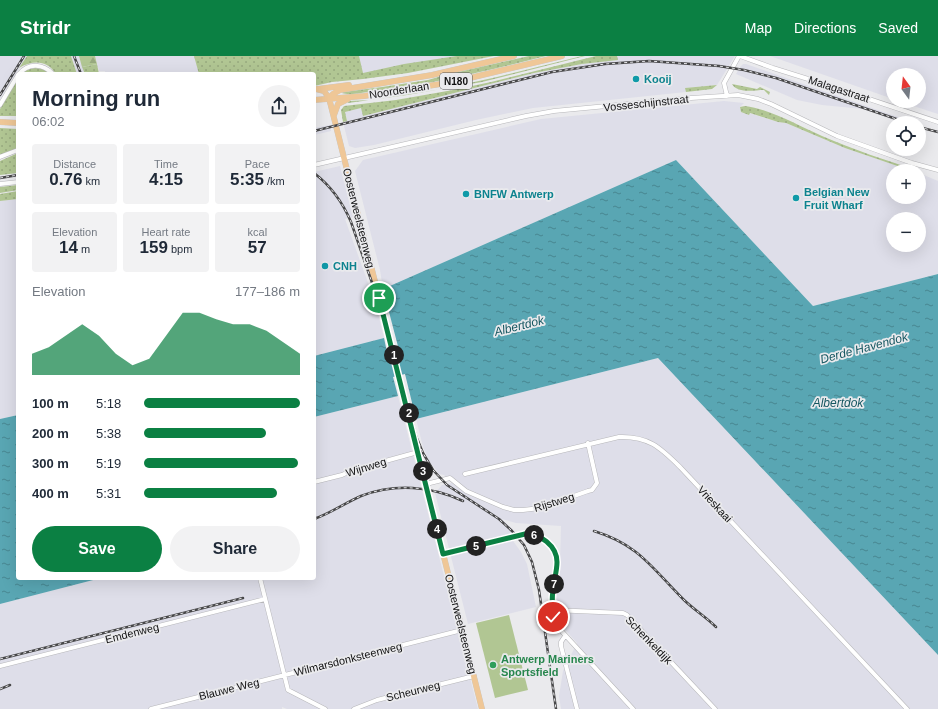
<!DOCTYPE html>
<html lang="en">
<head>
<meta charset="utf-8">
<style>
	:root { --surface:#fff; --page:#f2f2f3; --text:#1f2937; --muted:#747a83; --accent:#0b8043 }
	body { margin:0; font-family:Helvetica,sans-serif; background:var(--page); color:var(--text); height:100vh; display:flex; flex-direction:column; font-size:15px; white-space:nowrap }
	* { box-sizing:border-box; margin:0 }
	p { font-size:13px; color:var(--muted) }
	.icon { flex:none; width:22px; height:22px; fill:none; stroke:currentColor; stroke-width:2; stroke-linecap:round; stroke-linejoin:round }
	.map { position:relative; flex:1; overflow:hidden }
	.sheet { position:absolute; left:16px; top:16px; width:300px; height:508px; display:flex; flex-direction:column; background:var(--surface); border-radius:4px; box-shadow:0 4px 16px #0002 }
	.sheet>* { flex:none }
	.needle { width:26px; rotate:345deg }
	.tools { position:absolute; left:886px; top:12px; display:grid; gap:8px }
	.tools a { display:grid; place-items:center; width:40px; height:40px; border-radius:50%; background:var(--surface); box-shadow:0 4px 16px #0002; font-size:20px }
	.pin { position:absolute; display:grid; place-items:center; width:34px; height:34px; color:#fff; margin:-17px; border:2px solid #fff; border-radius:50%; box-shadow:0 1px 4px #0007 }
	.km { position:absolute; width:20px; height:20px; margin:-10px; border-radius:50%; background:#222; color:#fff; font-size:11px; line-height:20px; text-align:center }
	.round { display:grid; place-items:center; flex:none; width:42px; height:42px; border-radius:21px; background:var(--page) }
	.headline { display:flex; align-items:center; justify-content:space-between; height:68px; padding:0 16px }
	h1 { font-size:22px; font-weight:700; line-height:30px }
	.figures { display:grid; grid-template-columns:repeat(3,1fr); gap:6px; height:68px; padding:4px 16px }
	.figures div { display:grid; align-content:center; border-radius:4px; background:var(--page); text-align:center }
	.figures b { font-size:17px; font-weight:700 }
	.figures small { font-size:11px; font-weight:400 }
	.figures p { font-size:11px }
	.chart { height:112px; padding:8px 16px }
	.chart p { display:flex; justify-content:space-between }
	.chart svg { width:100%; height:72px; margin-top:4px; fill:var(--accent); opacity:.7 }
	.primary-button { display:flex; gap:8px; margin-top:auto; padding:8px 16px }
	.primary-button a { flex:1; height:46px; border-radius:24px; background:var(--accent); color:#fff; font-size:16px; font-weight:700; line-height:46px; text-align:center }
	.primary-button a+a { background:var(--page); color:var(--text) }
	ul { padding:0 16px; list-style:none; font-size:13px }
	li { display:grid; grid-template-columns:64px 48px 1fr; align-items:center; height:30px }
	li i { height:10px; border-radius:5px; background:var(--accent) }
	header { display:flex; align-items:center; gap:24px; box-sizing:border-box; height:56px; padding:0 20px; background:var(--accent); color:#fff }
	header strong { font-size:19px }
	nav { display:flex; gap:22px; margin-inline-start:auto; font-size:14px }
	.map>svg:first-child { display:block }
	.built { fill:#dedee9; fill-rule:evenodd }
	.grass { fill:url(#grass-dots) }
	.forest { fill:url(#forest-firs) }
	.green { fill:#b1c693 }
	.water { fill:url(#water-ripples) }
	.lines { fill:none; stroke-linecap:round; stroke-linejoin:round }
	.minor-casing { stroke:#b7b7ba; stroke-width:5 }
	.major-casing { stroke:#c6c6c6; stroke-width:6 }
	.minor { stroke:#fff; stroke-width:4 }
	.major { stroke:#efc797; stroke-width:5.5 }
	.rail-casing { stroke:#474748; stroke-width:2.5 }
	.rail { stroke:#eaeaed; stroke-width:1; stroke-dasharray:3; stroke-linecap:butt }
	.route-casing { stroke:#fff; stroke-width:8 }
	.route { stroke:#0b8043; stroke-width:5 }
	.culture-dot { fill:#0f9aa8; stroke:#eaeaed; stroke-width:1.5 }
	.leisure-dot { fill:#2e9e5b; stroke:#eaeaed; stroke-width:1.5 }
	.labels { text-anchor:middle; dominant-baseline:central; stroke-width:3.5; stroke-linejoin:round; paint-order:stroke }
	.shield { fill:#eaeaed; stroke:#515153; stroke-width:1 }
	.shield-label { font-size:10px; font-weight:bold; fill:#101011 }
	.culture-label { font-size:11px; font-weight:bold; fill:#0d838f; stroke:#eaeaed; text-anchor:start }
	.street-label { font-size:11px; fill:#101011; stroke:#eaeaed }
	.leisure-label { font-size:11px; font-weight:bold; fill:#27864d; stroke:#eaeaed; text-anchor:start }
	.water-label { font-size:12px; font-style:italic; fill:#155761; stroke:#eaeaed }
</style>
</head>
<body>
<header>
<strong>Stridr</strong>
<nav><a>Map</a><a>Directions</a><a>Saved</a></nav>
</header>
<div class="map">
<svg width="938" height="653" viewBox="0 0 938 653">
	<defs>
		<pattern id="grass-dots" width="8" height="8" patternUnits="userSpaceOnUse"><rect width="8" height="8" fill="#b1c693"/><path d="M2 2h.1M6 6h.1" fill="none" stroke="#97a97e" stroke-width="1.8" stroke-linecap="round"/></pattern>
		<pattern id="forest-firs" width="22" height="20" patternUnits="userSpaceOnUse"><rect width="22" height="20" fill="#b1c693"/><path d="M5 1l3.5 6h-7zM16 11l3.5 6h-7z" fill="#97a97e"/></pattern>
		<pattern id="water-ripples" width="26" height="14" patternUnits="userSpaceOnUse"><rect width="26" height="14" fill="#59a6b3"/><path d="M2 4q2-2 4 0t4 0M15 11q2-2 4 0t4 0" fill="none" stroke="#488690"/></pattern>
	</defs>
	<rect width="100%" height="100%" fill="#eaeaed"/>
	<!-- built -->
	<path class="built" d="M0,0h27l-27,43z
		M71,0h8l6,18h-8z
		M95,0h382l-93,18h-279v-3h-6z
		M617,0h118l-18,29 -31,3v4l-153,16 -57,12 -102,25 -19,3 -6,-2 -6,-24 4,-1 -2,-9 16,-4 3,8 170,-43 48,-9 35,-4z
		M770,0h168v58l-40,-13h21v-26h-26v24z
		M743,8h3l169,59h-11l-41,-14 -41,-4 -25,-5 -61,-26 4,-7z
		M724,45l20,2 -4,4 1,5 8,3v-2l29,9 8,1 59,25 67,23h-19v26h26v-24l19,8v93l-125,32 -137,-146 -293,129 -3,-19 -25,-99 8,-11 178,-41zM893,163h26v26h-26z
		M330,69l1,6 -17,4v-7z
		M340,110l13,51 -8,2 31,86 8,33 -70,18v-184z
		M18,143v216l-18,4v-218z
		M658,302l280,297v54h-377l-2,-13 4,-25 14,-28 -17,-19 -3,-8 -1,-14 4,-40 1,-36 -45,-3 -14,-4 13,13 -7,2 13,18 6,12 9,43 -68,17 -33,-131 7,-8 10,-2 -8,-8 -5,-1 -10,-13 -6,-14 -7,-28z
		M398,340l80,313h-191l-5,-2v2h-282v-105l101,-26h213v-161z"/>
	<!-- grass -->
	<path class="grass" d="M27,0h44l6,18h-21c-9,-14 -23,-14 -37,-6z
		M194,0h165l4,17 41,-9 53,-8h37l-86,17 -45,6 -31,3 -18,4v-12h-115z
		M529,0h17c-56,14 -113,28 -171,35 -10,1 -25,5 -33,2l1,-1 39,-5 46,-7 17,-5z
		M582,0h3l-103,26 -75,13 -59,8v-2l23,-1 71,-11 55,-12z
		M596,0h21l1,4 -36,4 -48,9 -171,43 -2,-8 -16,4 2,9 -4,1 -2,-12 3,-4 52,-6 57,-10 38,-8z
		M97,8l2,10h-14l-3,-7z
		M35,12l8,1 7,5h-28l4,-4z
		M18,23v37h-18v-7z
		M732,28l25,5 3,-2 10,5 -1,3 -5,-5c-10,0 -26,4 -32,-6z
		M717,29l-5,4 -26,3 -1,-4z
		M745,50c25,3 54,20 77,30 32,14 64,24 96,35h-6l-67,-23 -59,-25 -8,-1 -28,-9 -1,2 -8,-3 -1,-5z
		M0,72l18,1v19l-18,7z
		M18,97v20l-18,2v-14z
		M18,129v5l-18,3v-6z
		M18,135v8l-18,2v-7z"/>
	<!-- forest -->
	<path class="forest" d="M79,0h16l2,8 -15,3z"/>
	<!-- green -->
	<path class="green" d="M509,559l19,75 -33,8 -19,-75z"/>
	<!-- water -->
	<path class="water" d="M676,104l137,146 125,-32v381l-280,-297 -242,61 -11,-45 -12,3 5,19 -84,21v-61l70,-18 4,19 12,-3 -17,-65z
		M18,359v163h83l-101,26v-185z"/>
	<g class="lines">
		<defs>
			<path id="minor" d="M740,0l33,12 51,16 114,38
				M19,18c10,-12 24,-10 34,0
				M727,40l-3,-13 15,-27
				M0,49l18,-30
				M0,101l18,-7
				M314,109l212,-49 28,-5 137,-13 47,-3 20,4 13,5 66,32 75,27 26,7
				M0,128l18,-2
				M465,418l154,-37c29,-1 41,10 61,30l227,242
				M314,426l28,-7 11,-5 65,-18
				M426,428l24,-6 16,13 37,16 11,3h9l17,-2 48,-17 4,-1 5,-7 -9,-40
				M443,498l82,-20c15,-1 28,11 31,25 1,5 -1,11 -1,16 -2,16 -5,34 0,49l78,85
				M260,522l28,112 37,19
				M552,554l71,3 4,2 88,94
				M565,580l-4,6v4l16,63
				M0,610l265,-67
				M151,653l311,-79
				M354,653l23,-9 97,-24"/>
			<path id="major" d="M316,33l8,2 5,7 153,611
				M318,33l31,-4
				M329,42l4,-4 7,-4 92,-15 82,-19
				M314,44l50,-4 89,-14 109,-26
				M334,59l4,-11 10,-5
				M0,66l18,1"/>
		</defs>
		<!-- minor casing -->
		<use href="#minor" class="minor-casing"/>
		<!-- major casing -->
		<use href="#major" class="major-casing"/>
		<!-- minor -->
		<use href="#minor" class="minor"/>
		<!-- major -->
		<use href="#major" class="major"/>
		<defs>
			<path id="rail" d="M74,0l7,18
				M0,39l24,-39
				M919,71l19,5
				M314,75l238,-59 53,-8 44,-3 70,5 25,4 32,8 132,45
				M314,117c17,13 29,30 37,49l36,104 29,110 7,17 10,17 14,15 52,34 13,12 12,14 8,17 7,28 17,119
				M0,122l18,-3
				M314,463c17,-6 31,-16 47,-23 34,-13 70,-10 102,5
				M594,475c45,14 57,36 89,68 10,10 23,18 33,28
				M0,603l243,-61
				M0,633l10,-4"/>
		</defs>
		<!-- rail casing -->
		<use href="#rail" class="rail-casing"/>
		<!-- rail -->
		<use href="#rail" class="rail"/>
	</g>
	<g class="lines">
		<defs>
			<path id="route" d="M379,242l64,256 82,-20c15,-1 32,12 32,28 0,9 -3,18 -4,27 -1,9 -1,19 0,28"/>
		</defs>
		<!-- route casing -->
		<use href="#route" class="route-casing"/>
		<!-- route -->
		<use href="#route" class="route"/>
	</g>
	<!-- markers -->
	<g class="culture-dot">
		<circle cx="636" cy="23" r="4"/>
		<circle cx="466" cy="138" r="4"/>
		<circle cx="796" cy="142" r="4"/>
		<circle cx="325" cy="210" r="4"/>
	</g>
	<circle class="leisure-dot" cx="493" cy="609" r="4"/>
	<g class="labels">
		<!-- shield labels -->
		<rect class="shield" x="440" y="17" width="32" height="16" rx="3"/>
		<g class="shield-label">
			<text x="456" y="25">N180</text>
		</g>
		<!-- culture labels -->
		<g class="culture-label">
			<text x="644" y="23">Kooij</text>
			<text x="804" y="136">Belgian New<tspan x="804" dy="13">Fruit Wharf</tspan></text>
			<text x="474" y="138">BNFW Antwerp</text>
			<text x="333" y="210">CNH</text>
		</g>
		<!-- street labels -->
		<g class="street-label">
			<text transform="translate(839 33) rotate(18)">Malagastraat</text>
			<text transform="translate(399 34) rotate(-9)">Noorderlaan</text>
			<text transform="translate(646 47) rotate(-6)">Vosseschijnstraat</text>
			<text transform="translate(359 162) rotate(76)">Oosterweelsteenweg</text>
			<text transform="translate(366 411) rotate(-17)">Wijnweg</text>
			<text transform="translate(554 446) rotate(-17)">Rijstweg</text>
			<text transform="translate(715 448) rotate(47)">Vrieskaai</text>
			<text transform="translate(461 568) rotate(76)">Oosterweelsteenweg</text>
			<text transform="translate(132 577) rotate(-14)">Emdenweg</text>
			<text transform="translate(649 584) rotate(46)">Schenkeldijk</text>
			<text transform="translate(348 603) rotate(-14)">Wilmarsdonksteenweg</text>
			<text transform="translate(229 633) rotate(-14)">Blauwe Weg</text>
			<text transform="translate(413 635) rotate(-14)">Scheurweg</text>
		</g>
		<!-- leisure labels -->
		<g class="leisure-label">
			<text x="501" y="603">Antwerp Mariners<tspan x="501" dy="13">Sportsfield</tspan></text>
		</g>
		<!-- water labels -->
		<g class="water-label">
			<text transform="translate(519 270) rotate(-14)">Albertdok</text>
			<text transform="translate(864 292) rotate(-15)">Derde Havendok</text>
			<text x="838" y="347">Albertdok</text>
		</g>
	</g>
</svg>
<div class="tools">
<a><svg class="needle" viewBox="-14 -14 28 28"><path d="M0-13l5 13h-10z" fill="#e53935"/><path d="M0 13l5-13h-10z" fill="#747a83"/></svg></a>
<a><svg class="icon" aria-label="locate" viewBox="0 0 24 24"><circle cx="12" cy="12" r="6"/><path d="M12 2v4M12 18v4M2 12h4M18 12h4"/></svg></a>
<a>+</a>
<a>−</a>
</div>
<div class="pin" style="left:379px;top:242px;background:#1e9e55"><svg class="icon" aria-label="arrive" viewBox="0 0 24 24"><path d="M6 21V4h12l-3 4 3 4H6"/></svg></div>
<div class="pin" style="left:553px;top:561px;background:#d93025"><svg class="icon" aria-label="check" viewBox="0 0 24 24"><path d="M5 12l5 5 9-10"/></svg></div>
<b class="km" style="left:394px;top:299px">1</b>
<b class="km" style="left:409px;top:357px">2</b>
<b class="km" style="left:423px;top:415px">3</b>
<b class="km" style="left:437px;top:473px">4</b>
<b class="km" style="left:476px;top:490px">5</b>
<b class="km" style="left:534px;top:479px">6</b>
<b class="km" style="left:554px;top:528px">7</b>
<section class="sheet">
<div class="headline"><div><h1>Morning run</h1><p>06:02</p></div><a class="round"><svg class="icon" aria-label="share" viewBox="0 0 24 24"><path d="M12 15V3M7 8l5-5 5 5M5 13v7h14v-7"/></svg></a></div>
<div class="figures">
<div><p>Distance</p><b>0.76<small> km</small></b></div>
<div><p>Time</p><b>4:15</b></div>
<div><p>Pace</p><b>5:35<small> /km</small></b></div>
</div>
<div class="figures">
<div><p>Elevation</p><b>14<small> m</small></b></div>
<div><p>Heart rate</p><b>159<small> bpm</small></b></div>
<div><p>kcal</p><b>57</b></div>
</div>
<div class="chart"><p><span>Elevation</span>177–186 m</p>
<svg viewBox="0 0 160 44" preserveAspectRatio="none"><path d="M0 44V31L10 27L20 20L30 13L40 20L50 31L60 38L70 34L80 20L90 6L100 6L110 10L120 13L130 13L140 17L150 24L160 31V44z"/></svg>
</div>
<ul>
<li><b>100 m</b>5:18<i style="width:100%"></i></li>
<li><b>200 m</b>5:38<i style="width:78%"></i></li>
<li><b>300 m</b>5:19<i style="width:99%"></i></li>
<li><b>400 m</b>5:31<i style="width:85%"></i></li>
</ul>
<div class="primary-button"><a>Save</a><a>Share</a></div>
</section>
</div>
</body>
</html>
